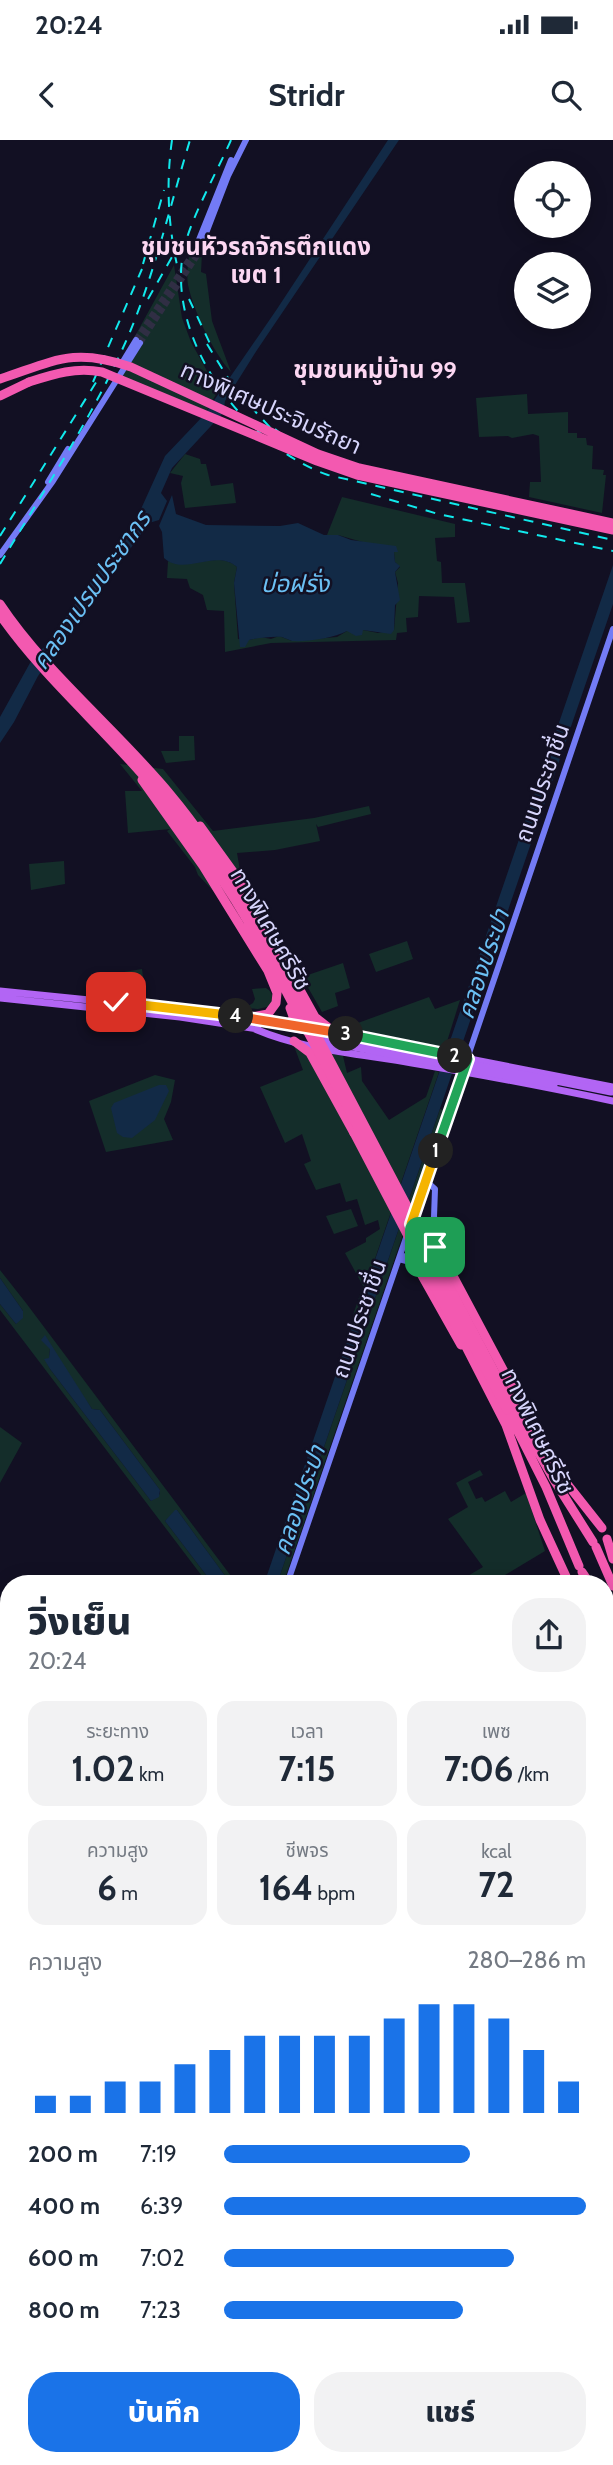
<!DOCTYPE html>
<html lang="th">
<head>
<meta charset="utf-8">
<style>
	:root { --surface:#fff; --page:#f2f2f3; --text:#1f2937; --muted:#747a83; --accent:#1a73e8 }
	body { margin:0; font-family:Cabin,"Noto Sans Thai",sans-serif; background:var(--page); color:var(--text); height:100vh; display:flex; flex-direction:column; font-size:26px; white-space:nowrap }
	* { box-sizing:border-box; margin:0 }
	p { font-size:23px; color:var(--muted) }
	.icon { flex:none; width:38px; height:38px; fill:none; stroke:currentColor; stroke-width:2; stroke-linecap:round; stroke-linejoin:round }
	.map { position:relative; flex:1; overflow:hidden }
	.details { position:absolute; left:0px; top:1435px; width:614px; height:891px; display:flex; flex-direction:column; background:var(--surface); border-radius:28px 28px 0 0; box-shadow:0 4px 18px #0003 }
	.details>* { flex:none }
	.tools { position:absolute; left:514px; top:21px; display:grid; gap:14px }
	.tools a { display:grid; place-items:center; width:77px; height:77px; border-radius:50%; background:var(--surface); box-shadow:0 4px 18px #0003; font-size:35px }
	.pin { position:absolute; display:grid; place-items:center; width:60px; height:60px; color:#fff; margin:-30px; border-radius:14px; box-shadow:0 4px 10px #0006 }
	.km { position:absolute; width:35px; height:35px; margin:-18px; border-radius:50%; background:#222; color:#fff; font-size:19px; line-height:35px; text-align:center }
	.round { display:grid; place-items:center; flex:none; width:74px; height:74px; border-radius:28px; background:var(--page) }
	.head { display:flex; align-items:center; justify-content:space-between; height:119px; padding:0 28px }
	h1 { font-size:38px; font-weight:800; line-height:52px }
	.metrics { display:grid; grid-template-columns:repeat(3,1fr); gap:10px; height:119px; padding:7px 28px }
	.metrics div { display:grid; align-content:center; border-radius:18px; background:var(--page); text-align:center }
	.metrics b { font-size:35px; font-weight:800 }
	.metrics small { font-size:19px; font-weight:400 }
	.metrics p { font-size:19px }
	.chart { height:196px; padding:14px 28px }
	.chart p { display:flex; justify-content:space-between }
	.chart svg { width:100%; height:126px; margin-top:7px; stroke:var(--accent); stroke-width:6 }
	.primary-button { display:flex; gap:14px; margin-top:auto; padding:14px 28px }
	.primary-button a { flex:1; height:80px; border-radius:28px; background:var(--accent); color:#fff; font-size:28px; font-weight:800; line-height:80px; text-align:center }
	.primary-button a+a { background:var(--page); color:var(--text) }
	ul { padding:0 28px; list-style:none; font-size:23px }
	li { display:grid; grid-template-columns:112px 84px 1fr; align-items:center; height:52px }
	li i { height:18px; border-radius:9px; background:var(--accent) }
	.status { display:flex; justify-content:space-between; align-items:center; height:49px; padding:0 35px; background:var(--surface); direction:ltr }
	.status svg { height:19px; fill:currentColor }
	header { display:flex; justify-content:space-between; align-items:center; height:91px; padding:0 28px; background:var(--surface); font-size:32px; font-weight:800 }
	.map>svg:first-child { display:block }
	.green { fill:#142d2a; fill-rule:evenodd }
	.water { fill:#122a46 }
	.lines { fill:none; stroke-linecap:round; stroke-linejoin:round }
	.canal { stroke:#122a46; stroke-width:3.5 }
	.secondary-tunnel { stroke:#302e44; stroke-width:6; stroke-dasharray:6 3; stroke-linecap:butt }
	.secondary { stroke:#737bf5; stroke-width:6 }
	.primary { stroke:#b265f4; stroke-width:7 }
	.highway { stroke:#f359b0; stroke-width:9 }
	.rail { stroke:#11e9ec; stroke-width:2; stroke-dasharray:10 9; stroke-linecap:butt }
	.primary-bridge { stroke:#b265f4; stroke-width:7 }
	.highway-bridge { stroke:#f359b0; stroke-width:9 }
	.split-1-casing { stroke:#fff; stroke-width:14 }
	.split-2-casing { stroke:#fff; stroke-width:14 }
	.split-3-casing { stroke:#fff; stroke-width:14 }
	.split-4-casing { stroke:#fff; stroke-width:14 }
	.split-5-casing { stroke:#fff; stroke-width:14 }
	.split-1 { stroke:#f5b400; stroke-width:9 }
	.split-2 { stroke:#22a559; stroke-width:9 }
	.split-3 { stroke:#22a559; stroke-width:9 }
	.split-4 { stroke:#f0652b; stroke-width:9 }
	.split-5 { stroke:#f5b400; stroke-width:9 }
	.labels { text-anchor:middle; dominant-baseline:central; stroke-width:5; stroke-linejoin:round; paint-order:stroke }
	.street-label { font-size:23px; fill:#d7d5fc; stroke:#121023 }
	.neighbourhood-label { font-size:24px; font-weight:bold; fill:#fcd7f2; stroke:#121023 }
	.water-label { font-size:24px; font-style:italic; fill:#6bc0f4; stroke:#121023 }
</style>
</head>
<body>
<div class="status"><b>20:24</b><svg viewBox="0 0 49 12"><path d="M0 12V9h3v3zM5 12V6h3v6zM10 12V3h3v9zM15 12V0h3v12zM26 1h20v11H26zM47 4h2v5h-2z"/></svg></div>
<header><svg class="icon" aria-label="back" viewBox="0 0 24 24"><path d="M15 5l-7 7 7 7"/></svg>Stridr<svg class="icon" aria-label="search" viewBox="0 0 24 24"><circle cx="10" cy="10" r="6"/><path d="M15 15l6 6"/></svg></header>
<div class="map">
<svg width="613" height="2325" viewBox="0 0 613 2325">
	<rect width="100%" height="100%" fill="#121023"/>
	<!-- green -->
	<path class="green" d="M198,99l2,17 2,-2 -1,18 5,2 6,47 19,51c-18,-20 -37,-60 -43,-87 -2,-12 1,-26 2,-38z
		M174,125l8,53 9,24 27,49 -14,24 -86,-33 24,-37 -8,-7z
		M527,254l1,20 40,-2v21h9v5h9l1,7 6,1 -1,23 12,1 -1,5h3l-4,38 -73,-16 1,-15h11l-2,-46 -6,-2 -21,4 -4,-2 -29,1 -3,-39z
		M185,314l15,5 1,5h5l5,22 22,-3 3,20 -51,5 -4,-25 2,-7 -13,-3z
		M342,357l113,27v13l-20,1 2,23 4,1 1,21h23l5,39 -13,1 -3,-26 -35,-1 -1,21 -12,1 1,14 -10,1 -1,7 -125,3 -46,9 -1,-41 -17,-1 -4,-15 -13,-7 -3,-9 -20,-1 1,-17c22,10 50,-11 69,6l-3,16 4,56 11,1 12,-3 10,2 8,-3 13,5 45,-4 10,-6 16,-1 15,3 16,-3 4,-47 -3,-11 5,-5 -5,-5 -1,-10h3l-59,-17h-11z
		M179,596h15l1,24 -29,3 -5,-12h18z
		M120,624l43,5 50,62 101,-13 55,-12 2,8 -53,13 -2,-3 4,17 -45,9 -38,3 4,23 -21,22 -22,-23 -3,-8 -28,-36 3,-2 -42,4 -3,-42h17z
		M64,721l1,23 -34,6 -2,-26z
		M407,801l6,18 -37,13 -7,-18z
		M343,823l7,25 -15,5 3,13 -16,6 -20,-35z
		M142,829l1,8 -9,2 1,11 -18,5 -25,-1 -1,-5 34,-8 -1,-9z
		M266,848c8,5 7,10 5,18l-13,3 -13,-1 8,-5 2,-4 -3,-10z
		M429,857l6,12 25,-9 -15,48 -98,-21z
		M294,906l49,10 4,17 14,-6 1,14 27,39 37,-23 9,-26 4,1 -84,245 -2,-2 10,-29 -18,-33 21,-11v-4l14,-9 -2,-9 -13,5 -8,-26 -11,3 -6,-19 -24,7 -12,-26 7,-3 -9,-27 -17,9 -25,-56 43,-17z
		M155,935l20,5 -4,22 -7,17 9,21 -67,12 -17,-51z
		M440,969l4,1v5l-161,469h-6z
		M351,1069l7,17 -24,8 -8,-18z
		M0,1130l26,33 211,281h-6l-54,-74 -12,11 48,63h-5l-208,-274v-6l16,20 7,-13 -23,-33zM50,1209l42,60 8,1 60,80v4l-9,7 -101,-132 -5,-10h4z
		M0,1287l22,16 -22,40z
		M480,1330l3,5 -15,7 8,17 6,-2 3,5 20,-11 6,11 15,-9 19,58 -55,33h-36l29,-17 -35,-48 20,-12 -12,-24z"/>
	<!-- water -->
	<path class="water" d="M388,0h11l-142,210 -32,51 -2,12 -51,55 -11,25 6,8 -8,19 -10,3 -111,153 -24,46 -14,21v-26l30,-54 19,-22 54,-77 28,-33 34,-75 39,-41 73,-106z
		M172,355l4,19 30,11 74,1 18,-3 26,12h14l13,5 45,6 2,6h-4l1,10 5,4 -5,6 5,28 -5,5 -1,25 -3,4 -28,-4 -1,5 -6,1 -9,-5c-13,7 -40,11 -55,10 -3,-1 -7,-3 -10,-4 -8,-1 -25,1 -33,3l-4,7h-5l-6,-64 3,-16c-22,-19 -52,10 -73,-9l-2,-26 -3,-6z
		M613,425v39l-336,980h-13z
		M159,945h7l3,6 -14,29 -23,18 -9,-1 -6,-4 -6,-25 3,-5z
		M0,1138l23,33v7l-7,6 -16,-20z
		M45,1195l47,74 8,1 60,80 -1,7 -8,4 -101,-132 -6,-10 5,-1 1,-9 -9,-9z
		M175,1370h2l54,74h-18l-48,-63z
		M9,2186v36l-9,26v-37z"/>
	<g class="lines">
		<!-- canal -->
		<path class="canal" d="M0,2088l9,-2
			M0,2310l9,-27"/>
		<!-- secondary-tunnel -->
		<path class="secondary-tunnel" d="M136,200l58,-88
			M140,203l58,-89"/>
		<!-- secondary -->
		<path class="secondary" d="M194,112l37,-92
			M198,114l30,-78 18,-36
			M122,223l14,-23
			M48,342l20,-33
			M0,415l53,-74 87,-138
			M426,1041l9,8 -1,28 19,38
			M413,1078l200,-589
			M427,1101l8,6 9,12
			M399,1119l11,3 10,10 3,-2
			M399,1119l18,-8
			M287,1444l120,-349
			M0,1480l9,1
			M606,2239h7
			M0,2280l9,-27
			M431,2317l1,8"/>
		<!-- primary -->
		<path class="primary" d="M0,851l218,22 132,27
			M0,858l180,19 78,12
			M255,889c49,21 105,25 157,34 67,11 134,24 201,38
			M352,896l261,51
			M318,901l30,5"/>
		<!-- highway -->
		<path class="highway" d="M0,256l29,-14
			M0,464c45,68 117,126 170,190 57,68 100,151 141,230
			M0,475c44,63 104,113 153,172 44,52 82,109 114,168 12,22 23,45 35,66
			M142,640l61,86 65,105 9,22 -1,10 -8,11 -22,4
			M200,686l39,54 76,137 14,11 25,8
			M288,883l6,-4 -4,-11
			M294,901l16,12 44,80
			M444,1119l112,210
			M420,1132l41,73
			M462,1199l44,86 34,95 29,63
			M513,1267l41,73 39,62
			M507,1270l39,77 33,79
			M553,1326l49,62
			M607,1399l6,20
			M596,1407l17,39
			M582,1432l8,12
			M606,1468l7,12
			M606,1494l7,9"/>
		<!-- rail -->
		<path class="rail" d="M172,0c-6,42 -4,84 5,125
			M231,0c-14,32 -42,81 -48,113 -16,89 64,194 145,222l285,65
			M143,124l21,-74
			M148,159l28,-49
			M189,159l24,51
			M207,204l29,47 43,46
			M93,242l49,-113
			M275,289l38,31
			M371,354l67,20 175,37
			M0,396l100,-160
			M0,424c44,-74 92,-146 127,-225 27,-63 43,-133 63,-199"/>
		<!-- primary-bridge -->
		<path class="primary-bridge" d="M350,900l261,52
			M348,906l206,39"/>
		<!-- highway-bridge -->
		<path class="highway-bridge" d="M0,239c55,-18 73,-32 131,-12l187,87 41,14 254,55
			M29,242c25,-8 46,-15 73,-10l215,89 40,14 256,55
			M302,881l205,389
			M311,884l202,383
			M354,993l108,206"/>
	</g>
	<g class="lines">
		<defs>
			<path id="split-1" d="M435,1107l-24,-23 25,-73"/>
			<path id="split-2" d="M436,1011l32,-92 -13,-3"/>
			<path id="split-3" d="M346,894l109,22"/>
			<path id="split-4" d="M236,876l110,18"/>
			<path id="split-5" d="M116,862l120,14"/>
		</defs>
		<!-- split-1 casing -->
		<use href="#split-1" class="split-1-casing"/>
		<!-- split-2 casing -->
		<use href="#split-2" class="split-2-casing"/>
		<!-- split-3 casing -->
		<use href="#split-3" class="split-3-casing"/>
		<!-- split-4 casing -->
		<use href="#split-4" class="split-4-casing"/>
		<!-- split-5 casing -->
		<use href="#split-5" class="split-5-casing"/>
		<!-- split-1 -->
		<use href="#split-1" class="split-1"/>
		<!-- split-2 -->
		<use href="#split-2" class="split-2"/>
		<!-- split-3 -->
		<use href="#split-3" class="split-3"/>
		<!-- split-4 -->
		<use href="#split-4" class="split-4"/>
		<!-- split-5 -->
		<use href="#split-5" class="split-5"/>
	</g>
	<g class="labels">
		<!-- street labels -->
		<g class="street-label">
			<text transform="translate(271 268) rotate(24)">ทางพิเศษประจิมรัถยา</text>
			<text transform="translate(542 643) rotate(-71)">ถนนประชาชื่น</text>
			<text transform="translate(271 789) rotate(60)">ทางพิเศษศรีรัช</text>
			<text transform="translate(359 1179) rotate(-71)">ถนนประชาชื่น</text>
			<text transform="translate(538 1291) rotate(64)">ทางพิเศษศรีรัช</text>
		</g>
		<!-- neighbourhood labels -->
		<g class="neighbourhood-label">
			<text x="256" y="106">ชุมชนหัวรถจักรตึกแดง<tspan x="256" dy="28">เขต 1</tspan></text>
			<text x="375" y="229">ชุมชนหมู่บ้าน 99</text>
		</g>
		<!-- water labels -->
		<g class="water-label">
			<text x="295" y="443">บ่อฝรั่ง</text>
			<text transform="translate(91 450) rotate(-55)">คลองเปรมประชากร</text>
			<text transform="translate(483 824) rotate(-71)">คลองประปา</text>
			<text transform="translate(299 1360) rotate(-71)">คลองประปา</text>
		</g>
	</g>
</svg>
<div class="tools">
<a><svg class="icon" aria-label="locate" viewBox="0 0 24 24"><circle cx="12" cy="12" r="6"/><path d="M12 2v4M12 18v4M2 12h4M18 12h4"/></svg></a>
<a><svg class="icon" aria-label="layers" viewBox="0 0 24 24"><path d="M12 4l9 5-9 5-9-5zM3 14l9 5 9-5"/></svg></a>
</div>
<div class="pin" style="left:435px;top:1107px;background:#1e9e55"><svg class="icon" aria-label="arrive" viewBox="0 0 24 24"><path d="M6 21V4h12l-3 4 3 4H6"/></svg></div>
<div class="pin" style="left:116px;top:862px;background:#d93025"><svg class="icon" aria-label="check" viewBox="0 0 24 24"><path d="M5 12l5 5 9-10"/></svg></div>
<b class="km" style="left:436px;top:1011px">1</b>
<b class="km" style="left:455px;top:916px">2</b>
<b class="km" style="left:346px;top:894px">3</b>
<b class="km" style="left:236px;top:876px">4</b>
<section class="details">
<div class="head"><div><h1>วิ่งเย็น</h1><p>20:24</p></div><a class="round"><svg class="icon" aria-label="share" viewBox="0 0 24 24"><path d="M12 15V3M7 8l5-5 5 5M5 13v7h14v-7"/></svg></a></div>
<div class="metrics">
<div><p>ระยะทาง</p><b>1.02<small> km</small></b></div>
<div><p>เวลา</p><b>7:15</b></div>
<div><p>เพซ</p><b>7:06<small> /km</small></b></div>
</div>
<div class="metrics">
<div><p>ความสูง</p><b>6<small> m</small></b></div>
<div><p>ชีพจร</p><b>164<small> bpm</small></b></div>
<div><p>kcal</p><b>72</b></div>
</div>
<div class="chart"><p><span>ความสูง</span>280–286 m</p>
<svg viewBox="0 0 160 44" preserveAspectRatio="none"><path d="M5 44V38M15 44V38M25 44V33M35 44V33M45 44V27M55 44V22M65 44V17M75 44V17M85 44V17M95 44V17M105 44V11M115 44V6M125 44V6M135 44V11M145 44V22M155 44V33"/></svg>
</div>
<ul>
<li><b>200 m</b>7:19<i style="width:68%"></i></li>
<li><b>400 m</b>6:39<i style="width:100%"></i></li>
<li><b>600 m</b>7:02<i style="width:80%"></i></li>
<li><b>800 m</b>7:23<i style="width:66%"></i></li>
</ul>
<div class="primary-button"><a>บันทึก</a><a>แชร์</a></div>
</section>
</div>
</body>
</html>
